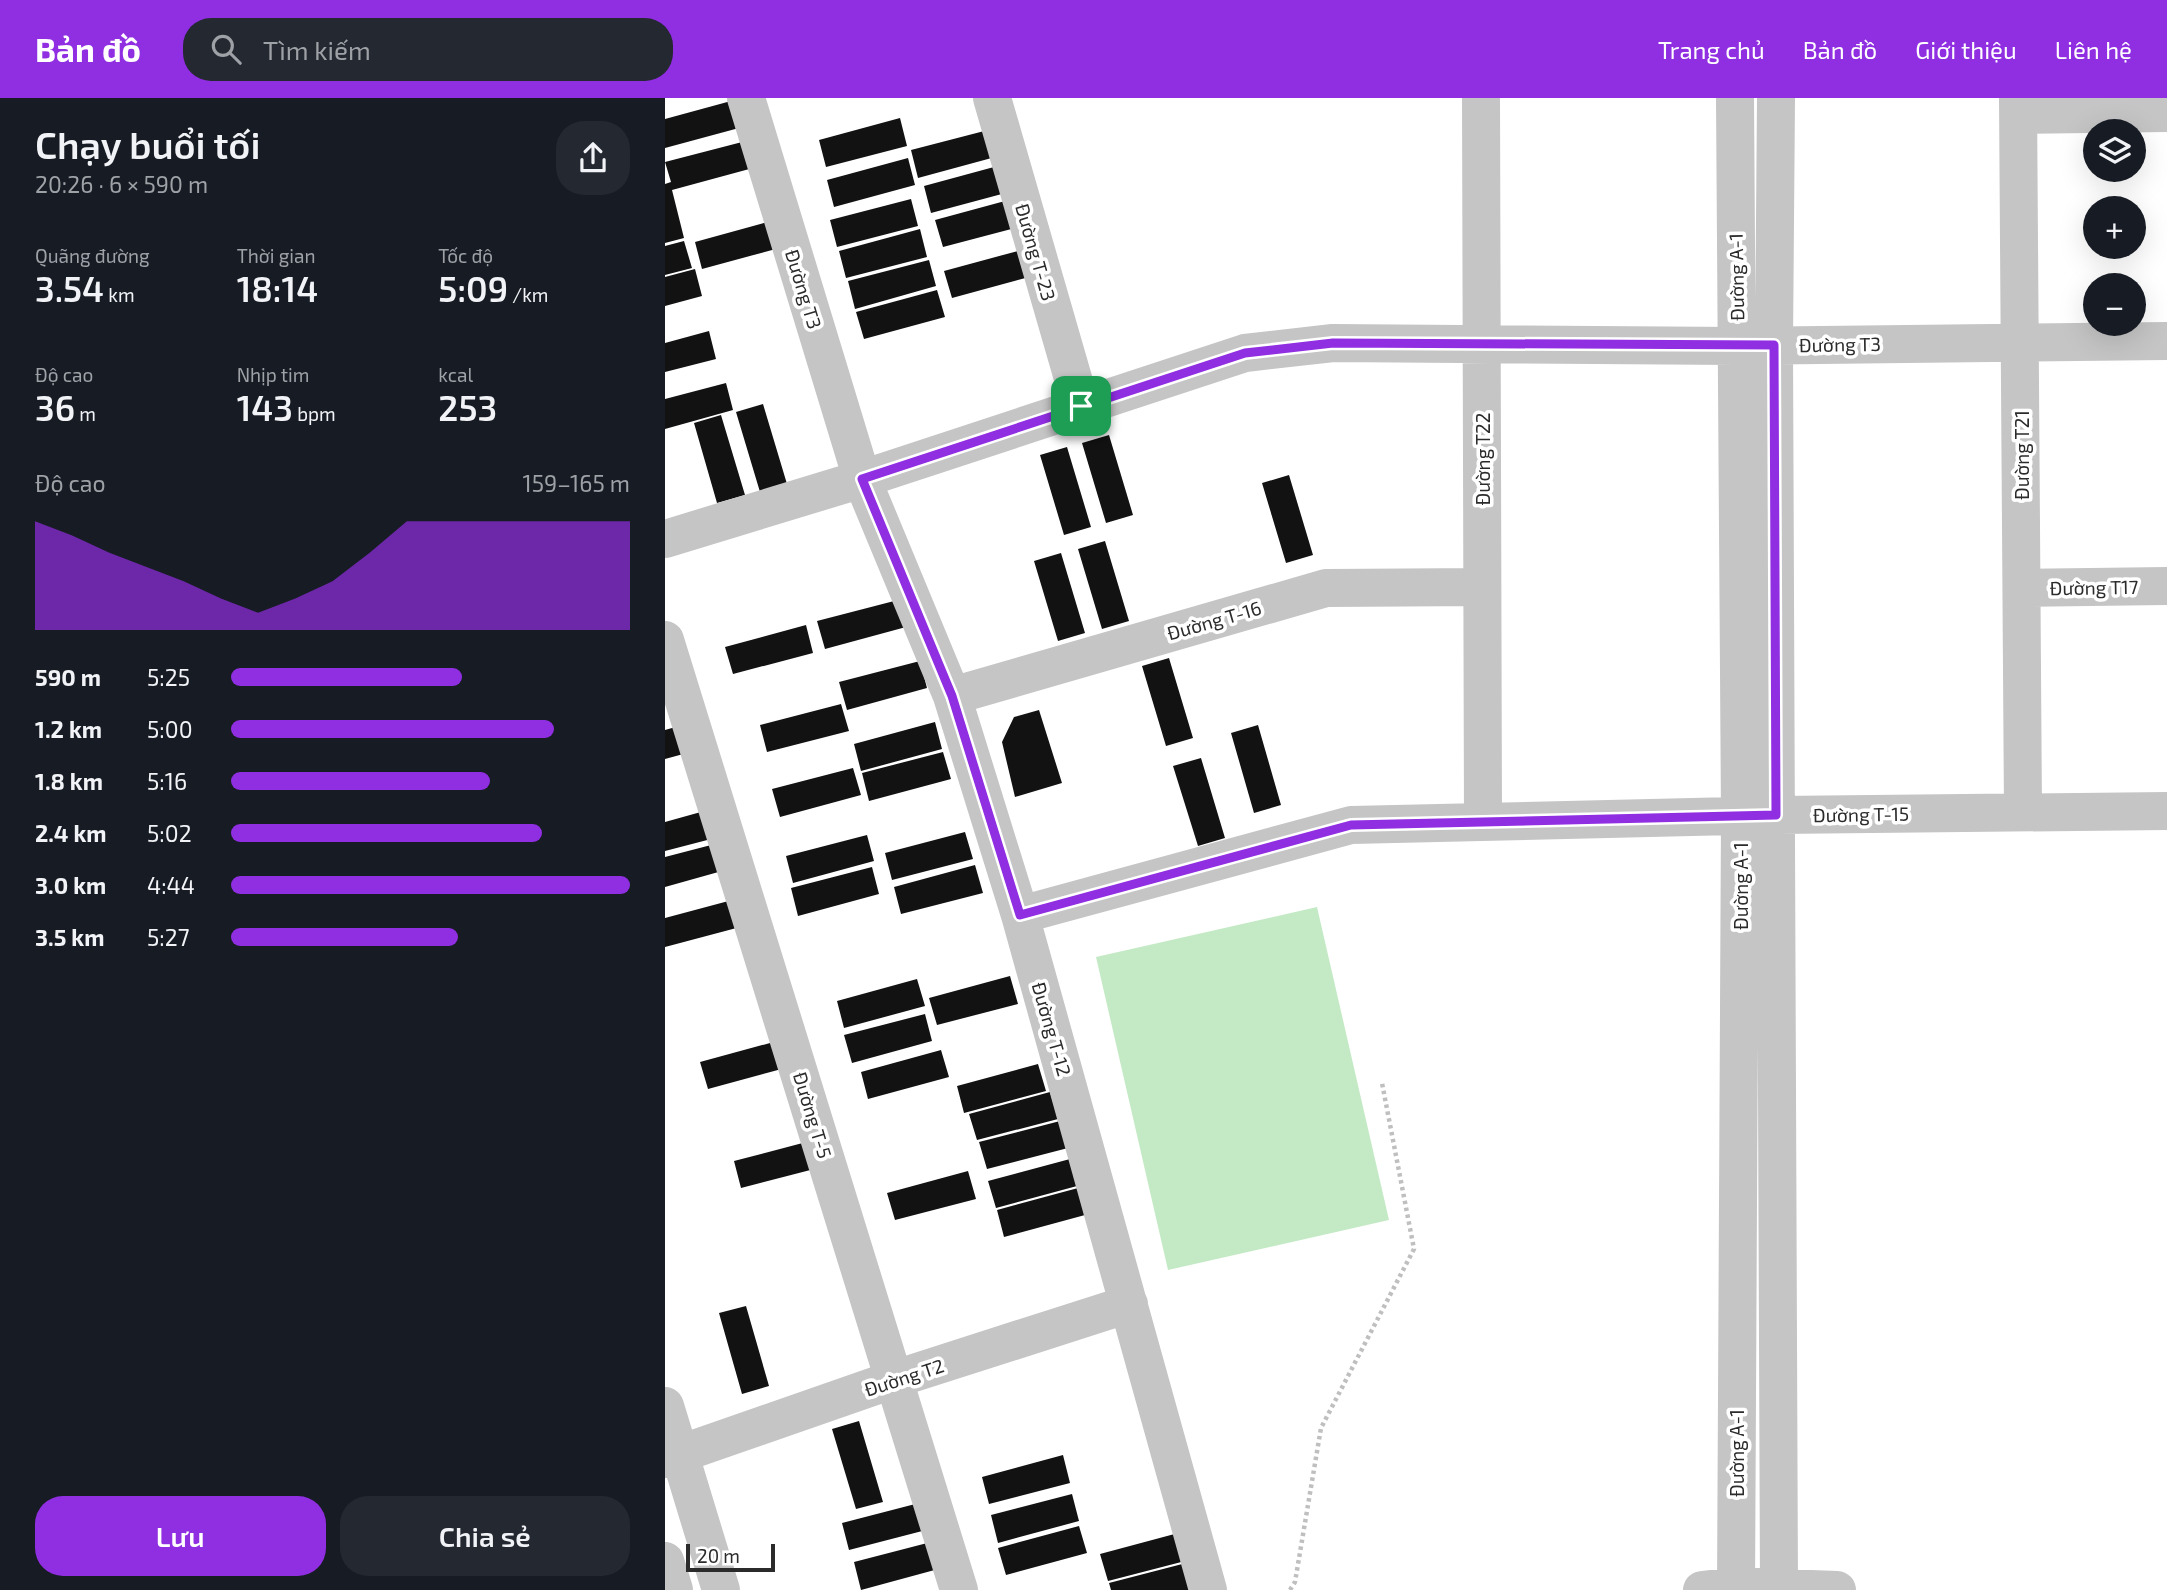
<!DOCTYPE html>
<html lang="vi">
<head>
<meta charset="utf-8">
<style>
	:root { --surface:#171b24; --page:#242831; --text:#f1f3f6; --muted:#9ea1a6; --accent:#902ee2 }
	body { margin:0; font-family:"Exo 2",sans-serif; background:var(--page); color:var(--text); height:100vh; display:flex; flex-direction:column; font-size:26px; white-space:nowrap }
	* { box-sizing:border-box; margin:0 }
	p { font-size:23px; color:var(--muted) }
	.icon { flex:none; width:38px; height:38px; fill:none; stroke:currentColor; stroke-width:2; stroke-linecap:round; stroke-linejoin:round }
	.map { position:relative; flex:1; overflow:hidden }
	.sheet { display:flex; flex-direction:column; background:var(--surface); width:665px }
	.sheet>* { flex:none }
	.buttons { position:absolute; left:1418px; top:21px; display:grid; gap:14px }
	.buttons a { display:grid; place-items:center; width:63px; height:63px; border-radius:50%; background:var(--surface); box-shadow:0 7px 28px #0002; font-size:35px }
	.scale { position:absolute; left:21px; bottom:18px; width:89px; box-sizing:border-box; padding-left:7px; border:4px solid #2b2b2b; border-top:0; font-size:19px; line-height:24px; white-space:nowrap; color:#2b2b2b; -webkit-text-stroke:5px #fff; paint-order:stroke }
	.pin { position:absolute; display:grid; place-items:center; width:60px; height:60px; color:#fff; margin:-30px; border-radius:14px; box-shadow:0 4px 10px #0006 }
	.round { display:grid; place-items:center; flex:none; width:74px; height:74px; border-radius:28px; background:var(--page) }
	.overview { display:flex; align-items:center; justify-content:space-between; height:119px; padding:0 35px }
	h1 { font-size:38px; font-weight:600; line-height:52px }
	.metrics { display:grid; grid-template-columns:repeat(3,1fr); gap:10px; height:119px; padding:7px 35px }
	.metrics div { display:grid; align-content:center }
	.metrics b { font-size:35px; font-weight:600 }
	.metrics small { font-size:19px; font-weight:400 }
	.metrics p { font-size:19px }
	.chart { height:196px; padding:14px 35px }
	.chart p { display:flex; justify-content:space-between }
	.chart svg { width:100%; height:126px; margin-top:7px; fill:var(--accent); opacity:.7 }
	.button { display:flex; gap:14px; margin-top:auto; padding:14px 35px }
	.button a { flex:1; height:80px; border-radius:28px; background:var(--accent); color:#fff; font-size:28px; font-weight:600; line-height:80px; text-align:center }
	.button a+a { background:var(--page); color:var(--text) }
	ul { padding:0 35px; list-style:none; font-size:23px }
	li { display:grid; grid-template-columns:112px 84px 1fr; align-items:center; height:52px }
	li i { height:18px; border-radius:9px; background:var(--accent) }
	header { display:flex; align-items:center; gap:42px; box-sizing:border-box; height:98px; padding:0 35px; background:var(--accent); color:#fff }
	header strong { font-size:33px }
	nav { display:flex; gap:38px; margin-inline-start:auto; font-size:24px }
	.search { width:490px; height:63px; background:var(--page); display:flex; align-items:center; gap:18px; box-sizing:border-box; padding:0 24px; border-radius:28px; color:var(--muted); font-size:26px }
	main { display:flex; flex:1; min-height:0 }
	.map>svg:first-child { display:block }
	.water { fill:#c4eac5 }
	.building { fill:#121212 }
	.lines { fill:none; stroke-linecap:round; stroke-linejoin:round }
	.path { stroke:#bfbfbf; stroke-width:4.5; stroke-dasharray:3.5 3.5; stroke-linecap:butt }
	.minor { stroke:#c5c5c5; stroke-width:38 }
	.route-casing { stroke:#fff; stroke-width:14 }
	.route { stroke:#902ee2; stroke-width:9 }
	.labels { text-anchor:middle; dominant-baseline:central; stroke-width:7; stroke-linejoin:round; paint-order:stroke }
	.street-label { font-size:19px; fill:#2b2b2b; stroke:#fff }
</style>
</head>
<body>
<header>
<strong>Bản đồ</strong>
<div class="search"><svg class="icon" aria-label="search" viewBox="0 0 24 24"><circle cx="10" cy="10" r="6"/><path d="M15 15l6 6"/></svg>Tìm kiếm</div>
<nav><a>Trang chủ</a><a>Bản đồ</a><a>Giới thiệu</a><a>Liên hệ</a></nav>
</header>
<main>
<section class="sheet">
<div class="overview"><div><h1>Chạy buổi tối</h1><p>20:26 · 6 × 590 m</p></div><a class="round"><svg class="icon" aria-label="share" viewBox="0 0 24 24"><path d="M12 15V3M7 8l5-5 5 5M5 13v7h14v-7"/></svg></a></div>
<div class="metrics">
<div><p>Quãng đường</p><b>3.54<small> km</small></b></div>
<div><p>Thời gian</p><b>18:14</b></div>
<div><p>Tốc độ</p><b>5:09<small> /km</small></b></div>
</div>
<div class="metrics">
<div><p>Độ cao</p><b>36<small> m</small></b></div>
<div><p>Nhịp tim</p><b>143<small> bpm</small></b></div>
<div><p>kcal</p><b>253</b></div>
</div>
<div class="chart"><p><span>Độ cao</span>159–165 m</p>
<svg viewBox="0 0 160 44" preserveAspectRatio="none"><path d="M0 44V6L10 11L20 17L30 22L40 27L50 33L60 38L70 33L80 27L90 17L100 6L110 6L120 6L130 6L140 6L150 6L160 6V44z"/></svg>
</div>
<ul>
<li><b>590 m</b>5:25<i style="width:58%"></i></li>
<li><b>1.2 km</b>5:00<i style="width:81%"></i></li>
<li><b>1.8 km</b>5:16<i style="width:65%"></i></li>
<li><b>2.4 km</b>5:02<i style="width:78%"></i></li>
<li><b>3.0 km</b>4:44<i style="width:100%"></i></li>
<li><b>3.5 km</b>5:27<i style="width:57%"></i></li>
</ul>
<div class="button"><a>Lưu</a><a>Chia sẻ</a></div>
</section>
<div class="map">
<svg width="1502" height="1492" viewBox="0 0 1502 1492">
	<rect width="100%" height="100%" fill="#fff"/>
	<!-- water -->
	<path class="water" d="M652,809l72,313 -221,50 -72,-313z"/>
	<!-- building -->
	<path class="building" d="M66,3l8,27 -74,20v-29z
		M235,20l7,28 -81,21 -7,-27z
		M327,31l7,27 -81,22 -7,-28z
		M81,43l7,27 -81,22 12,48 -19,5v-59l6,-2 -6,-20z
		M243,60l7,27 -81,22 -7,-27z
		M340,66l8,27 -82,22 -7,-27z
		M351,100l7,28 -80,21 -8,-27z
		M246,101l7,27 -81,21 -7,-27z
		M110,122l8,27 -81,22 -7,-27z
		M255,131l7,28 -81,21 -7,-27z
		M19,143l8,27 -27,7v-29z
		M360,151l8,27 -81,22 -8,-27z
		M264,162l7,26 -81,23 -7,-28z
		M30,171l7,27 -37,10v-29z
		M272,192l8,27 -81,22 -8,-27z
		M44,233l7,28 -51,13v-29z
		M61,285l7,27 -68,19v-30z
		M98,306l24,80 -27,8 -24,-80z
		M56,317l24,80 -28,8 -23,-80z
		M444,337l24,80 -27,8 -24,-80z
		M402,349l24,80 -27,8 -24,-80z
		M624,377l24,80 -27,8 -24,-80z
		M440,443l24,80 -27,8 -24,-80z
		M396,455l24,80 -27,8 -24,-80z
		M233,502l8,27 -81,22 -8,-28z
		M141,527l7,28 -80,21 -8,-27z
		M504,560l24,80 -27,8 -24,-80z
		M255,563l7,27 -80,22 -8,-28z
		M176,606l8,27 -82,21 -7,-27z
		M374,612l23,73 -47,14 -13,-55 12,-25z
		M270,624l7,27 -81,22 -7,-27z
		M593,627l23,80 -27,8 -23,-80z
		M14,628l8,27 -22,6v-29z
		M278,654l8,27 -82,22 -7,-28z
		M536,660l24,80 -27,8 -25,-80z
		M188,670l8,27 -81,22 -8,-28z
		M43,712l7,28 -50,13v-29z
		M300,734l8,27 -81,21 -7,-27z
		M202,737l7,26 -81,22 -7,-27z
		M50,746l7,27 -57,16v-30z
		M310,767l8,28 -82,21 -7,-27z
		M207,769l7,27 -81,22 -7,-28z
		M71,801l8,27 -79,21v-29z
		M345,878l8,28 -81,21 -8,-27z
		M252,881l8,27 -81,22 -7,-27z
		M260,916l7,27 -80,22 -8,-28z
		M116,942l8,27 -81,22 -8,-27z
		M276,952l8,27 -81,22 -7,-27z
		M373,966l8,27 -82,22 -7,-27z
		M385,994l8,27 -81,21 -8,-26z
		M395,1023l8,27 -81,21 -8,-27z
		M149,1042l8,27 -81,21 -7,-27z
		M405,1061l7,27 -81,22 -8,-27z
		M303,1073l8,28 -81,21 -8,-27z
		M413,1090l7,27 -81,22 -7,-27z
		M81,1208l23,80 -27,8 -23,-81z
		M194,1323l24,81 -27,7 -24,-80z
		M398,1357l7,28 -81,21 -7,-27z
		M407,1396l7,27 -81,22 -7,-28z
		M258,1404l7,27 -81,21 -7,-27z
		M414,1428l8,27 -81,22 -8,-27z
		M517,1434l7,28 -81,21 -8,-27z
		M270,1443l7,27 -81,22 -7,-28z
		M525,1464l4,28h-83l-2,-7z"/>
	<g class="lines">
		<!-- path -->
		<path class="path" d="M625,1492l5,-8 26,-154 93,-179 -32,-166"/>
		<!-- minor -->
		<path class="minor" d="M81,0l116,381 90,217 68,219 188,675
			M327,0l89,308
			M816,0l2,722
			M1070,0l5,718 -4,774
			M1111,0l-2,247 5,1245
			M1353,0l5,714
			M1354,17l148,-2
			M0,441l197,-60 383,-126 88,-10 404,3 430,-5
			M1357,490l145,-2
			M0,542l294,950
			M287,598l374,-108 156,-1
			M355,817l331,-90 425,-10 391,-4
			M0,1308l56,184
			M0,1361l230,-80 234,-75
			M0,1463l9,29
			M1037,1492l33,-4 102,4"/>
	</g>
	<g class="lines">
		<defs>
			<path id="route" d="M668,245l441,2 2,470 -425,10 -331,90 -68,-219 -90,-217 383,-126z"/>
		</defs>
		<!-- route casing -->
		<use href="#route" class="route-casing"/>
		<!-- route -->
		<use href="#route" class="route"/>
	</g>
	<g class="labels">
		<!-- street labels -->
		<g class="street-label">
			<text transform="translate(371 154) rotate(74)">Đường T-23</text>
			<text transform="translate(1071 179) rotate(-91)">Đường A-1</text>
			<text transform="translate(139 191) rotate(73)">Đường T3</text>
			<text transform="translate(1175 246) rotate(-1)">Đường T3</text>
			<text transform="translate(1356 357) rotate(-90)">Đường T21</text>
			<text transform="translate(817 361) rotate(-90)">Đường T22</text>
			<text transform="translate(1429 489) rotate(-1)">Đường T17</text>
			<text transform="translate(549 522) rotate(-16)">Đường T-16</text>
			<text transform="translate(1196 716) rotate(-1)">Đường T-15</text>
			<text transform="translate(1075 788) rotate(-90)">Đường A-1</text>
			<text transform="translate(387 931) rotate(74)">Đường T-12</text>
			<text transform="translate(148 1017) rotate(73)">Đường T-5</text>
			<text transform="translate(239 1279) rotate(-18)">Đường T2</text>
			<text transform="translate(1071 1355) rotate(-90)">Đường A-1</text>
		</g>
	</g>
</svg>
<div class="buttons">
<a><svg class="icon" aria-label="layers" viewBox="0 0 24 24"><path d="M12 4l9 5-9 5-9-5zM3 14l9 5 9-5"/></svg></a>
<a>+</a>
<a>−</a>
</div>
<div class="scale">20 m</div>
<div class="pin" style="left:416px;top:308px;background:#1e9e55"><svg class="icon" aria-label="arrive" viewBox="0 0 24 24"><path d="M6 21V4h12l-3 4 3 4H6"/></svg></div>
</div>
</main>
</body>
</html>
